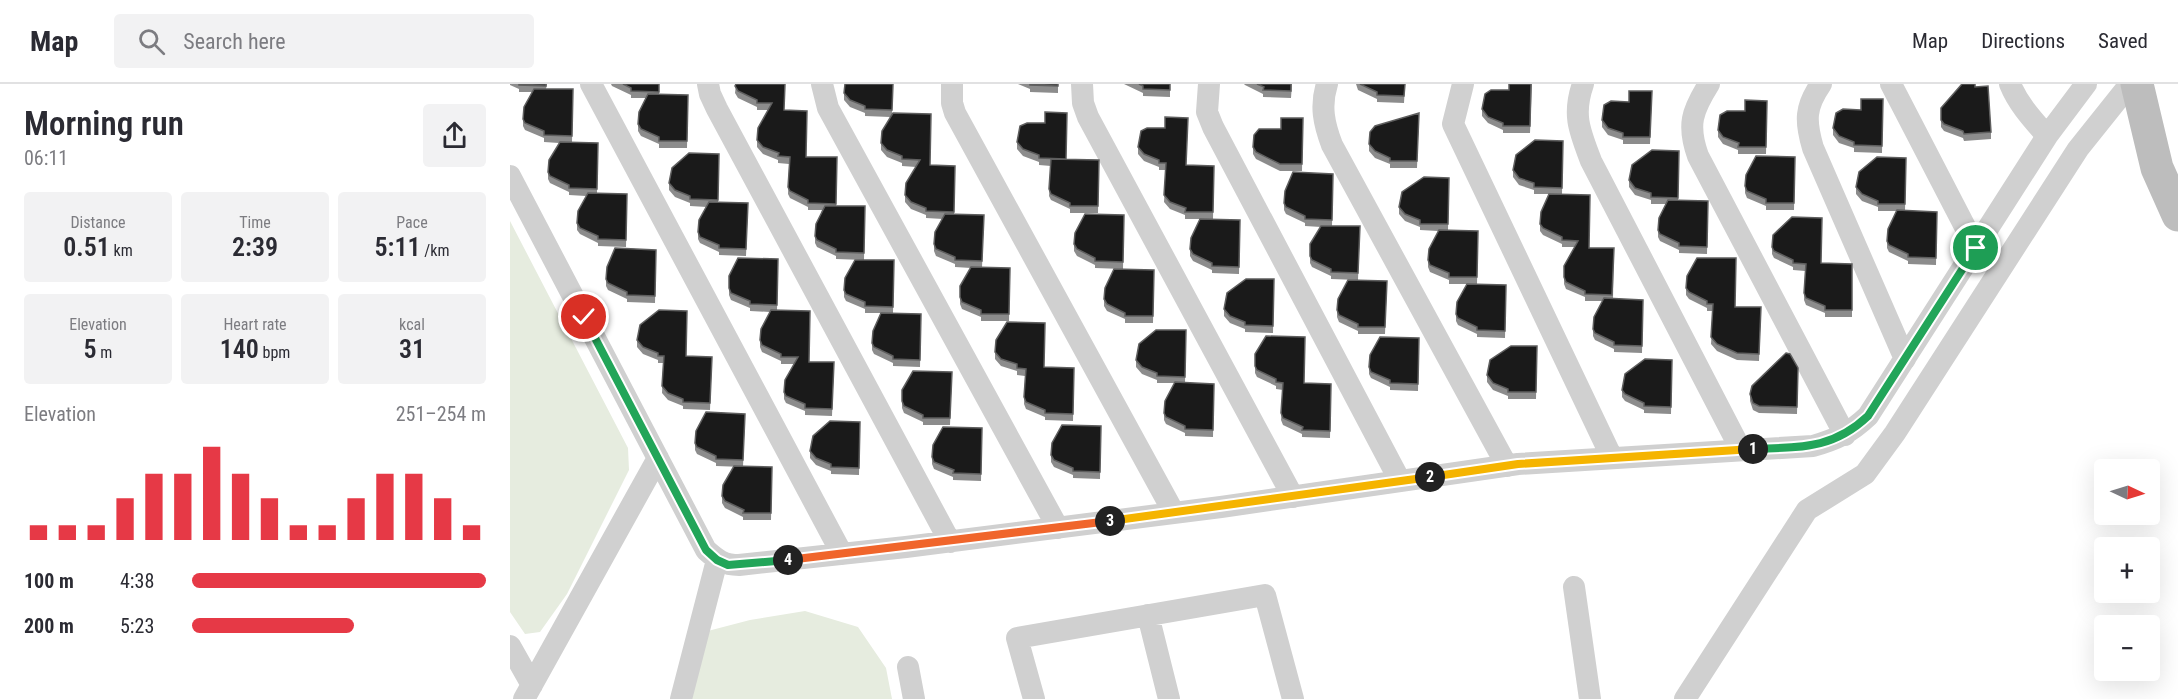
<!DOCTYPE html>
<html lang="en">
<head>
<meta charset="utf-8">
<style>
	:root { --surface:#fff; --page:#f2f2f3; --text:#2b2b33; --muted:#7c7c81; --line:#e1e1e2; --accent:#e63946 }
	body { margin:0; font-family:"Roboto Condensed",sans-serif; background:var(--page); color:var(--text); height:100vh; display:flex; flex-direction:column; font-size:22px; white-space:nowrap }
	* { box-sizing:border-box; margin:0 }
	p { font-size:20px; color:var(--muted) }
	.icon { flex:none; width:33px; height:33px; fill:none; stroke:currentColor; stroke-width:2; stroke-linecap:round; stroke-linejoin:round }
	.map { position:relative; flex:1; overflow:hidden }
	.panel { display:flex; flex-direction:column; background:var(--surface); width:510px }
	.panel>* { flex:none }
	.needle { width:39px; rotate:94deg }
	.tools { position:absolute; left:1584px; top:375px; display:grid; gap:12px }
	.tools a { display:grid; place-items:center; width:66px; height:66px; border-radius:6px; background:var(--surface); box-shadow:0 6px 24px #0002; font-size:30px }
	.pin { position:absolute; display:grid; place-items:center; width:51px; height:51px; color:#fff; margin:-26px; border:3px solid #fff; border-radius:50%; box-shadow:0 2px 6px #0007 }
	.km { position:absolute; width:30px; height:30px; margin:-15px; border-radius:50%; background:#222; color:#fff; font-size:16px; line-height:30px; text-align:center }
	.round { display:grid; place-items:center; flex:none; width:63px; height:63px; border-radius:6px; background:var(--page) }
	.summary { display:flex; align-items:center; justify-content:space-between; height:102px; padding:0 24px }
	h1 { font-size:33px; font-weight:600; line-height:45px }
	.figures { display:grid; grid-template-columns:repeat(3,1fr); gap:9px; height:102px; padding:6px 24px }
	.figures div { display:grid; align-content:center; border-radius:6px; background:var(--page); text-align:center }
	.figures b { font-size:26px; font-weight:600 }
	.figures small { font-size:16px; font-weight:400 }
	.figures p { font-size:16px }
	.chart { height:168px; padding:12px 24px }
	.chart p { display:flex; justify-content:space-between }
	.chart svg { width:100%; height:108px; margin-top:6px; stroke:var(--accent); stroke-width:6 }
	ul { padding:0 24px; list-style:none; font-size:20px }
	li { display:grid; grid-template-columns:96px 72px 1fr; align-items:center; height:45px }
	li i { height:15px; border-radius:8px; background:var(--accent) }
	header { display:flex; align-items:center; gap:36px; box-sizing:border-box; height:84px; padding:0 30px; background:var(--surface); border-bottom:2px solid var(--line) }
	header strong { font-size:28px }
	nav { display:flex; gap:33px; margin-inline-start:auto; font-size:21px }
	.search { width:420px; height:54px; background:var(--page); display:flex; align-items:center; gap:15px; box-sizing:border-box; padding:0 21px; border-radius:6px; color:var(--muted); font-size:22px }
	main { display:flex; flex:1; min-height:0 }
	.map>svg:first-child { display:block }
	.green { fill:#e6ecdf }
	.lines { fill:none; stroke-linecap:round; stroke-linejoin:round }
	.street { stroke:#d0d0d0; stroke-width:22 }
	.secondary { stroke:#bdbdbd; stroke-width:33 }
	.wall { fill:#8c8c8c }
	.building { fill:#1a1a1a; stroke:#5f5f5f; stroke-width:1.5 }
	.split-1-casing { stroke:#fff; stroke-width:12 }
	.split-2-casing { stroke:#fff; stroke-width:12 }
	.split-3-casing { stroke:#fff; stroke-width:12 }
	.split-4-casing { stroke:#fff; stroke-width:12 }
	.split-5-casing { stroke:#fff; stroke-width:12 }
	.split-1 { stroke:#22a559; stroke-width:8 }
	.split-2 { stroke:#f5b400; stroke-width:8 }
	.split-3 { stroke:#f5b400; stroke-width:8 }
	.split-4 { stroke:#f0652b; stroke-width:8 }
	.split-5 { stroke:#22a559; stroke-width:8 }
</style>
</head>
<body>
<header>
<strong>Map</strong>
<div class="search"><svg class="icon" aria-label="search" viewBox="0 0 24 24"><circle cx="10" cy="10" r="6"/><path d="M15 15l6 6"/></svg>Search here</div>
<nav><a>Map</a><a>Directions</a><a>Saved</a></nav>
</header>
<main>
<section class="panel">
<div class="summary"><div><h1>Morning run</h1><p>06:11</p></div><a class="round"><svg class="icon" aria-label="share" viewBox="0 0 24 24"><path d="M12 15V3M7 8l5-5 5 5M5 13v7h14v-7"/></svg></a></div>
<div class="figures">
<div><p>Distance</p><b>0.51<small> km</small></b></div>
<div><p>Time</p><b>2:39</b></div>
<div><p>Pace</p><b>5:11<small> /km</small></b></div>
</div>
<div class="figures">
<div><p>Elevation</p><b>5<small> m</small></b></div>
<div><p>Heart rate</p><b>140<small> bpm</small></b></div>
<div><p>kcal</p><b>31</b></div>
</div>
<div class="chart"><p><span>Elevation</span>251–254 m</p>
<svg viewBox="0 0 160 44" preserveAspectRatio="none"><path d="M5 44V38M15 44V38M25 44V38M35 44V27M45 44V17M55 44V17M65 44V6M75 44V17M85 44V27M95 44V38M105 44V38M115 44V27M125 44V17M135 44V17M145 44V27M155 44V38"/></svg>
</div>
<ul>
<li><b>100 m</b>4:38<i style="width:100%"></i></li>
<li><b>200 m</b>5:23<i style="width:55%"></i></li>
</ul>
</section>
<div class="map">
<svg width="1668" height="615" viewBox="0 0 1668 615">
	<rect width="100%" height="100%" fill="#fff"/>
	<!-- green -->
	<path class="green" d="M0,137l118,227 1,22 -62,124 -27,38 -15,2 -15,-22z
		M295,527l53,16 28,41 6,31h-203l15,-67 46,-12z"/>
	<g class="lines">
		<!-- street -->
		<path class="street" d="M81,0l251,470
			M198,0l2,10 7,15 233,433
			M312,0l6,24 230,420
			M442,0v19l3,10 219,400
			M572,0l1,19 5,14 205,380
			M699,0l-2,28 6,15 187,354
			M817,0c-7,22 -3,40 5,61l175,321
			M953,0l-10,40 159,334
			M1073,0c-11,31 -3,48 8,77l150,289
			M1199,0c-17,27 -22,41 -11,72l147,279
			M1311,0c-16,23 -16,37 -8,64l92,211
			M1381,0l85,164
			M1500,0c8,20 23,36 37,52
			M0,92l196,374c11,10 18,15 33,15l167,-18 315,-40 297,-43 295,-18c24,-7 37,-13 55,-30l179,-280 39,-52
			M1064,503l16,112
			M638,531l21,84
			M0,562l22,39
			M398,583l6,32
			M14,615l134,-241
			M171,615l36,-139
			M524,615l-17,-61 248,-43 28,104
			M1175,615l122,-189 58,-36 30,-41 183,-284 52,-65"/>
		<!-- secondary -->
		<path class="secondary" d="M1627,0l20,84 21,47"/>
	</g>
	<!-- wall -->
	<path class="wall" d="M0,0h37l-1,5h27l-1,53 26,1 -1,50 30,1 -1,53 -28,-1v-3l-18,-9 -3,-4v-7l9,-27 -17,-1v-3l-19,-9 -2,-4v-7l11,-29 -15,-1v-4l-19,-8 -2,-4v-7l9,-27h-13v-3l-9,-4z
		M101,0h48v10l29,1 -1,53h-28v-4l-18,-8 -3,-5v-7l8,-26h-15v-3l-19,-9z
		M226,0l48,26 22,47h31l-1,49h29l-1,54 -28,-1v-3l-19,-9 -2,-4v-7l7,-26h-14v-3l-18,-9 -2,-4 1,-30 -11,-1v-3l-15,-6 -6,-7v-7l11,-30h-11v-3l-19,-9 -3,-5z
		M383,0l-1,29 38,52 25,1 -1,48 30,1 -2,53h28l-1,53h-28v-4l-19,-8 -2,-5v-7l11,-29 -16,-1v-3l-19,-8 -2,-5v-7l9,-25 -17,-1v-3l-15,-6 -6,-7v-7l11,-28 -14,-1v-3l-15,-6 -6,-7v-7l9,-26 -25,-1v-3l-15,-6 -6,-7v-7z
		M508,0h40v9l-28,-1v-3z
		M614,0h46v13l-27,-1v-3z
		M734,0h48l-1,14 -28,-1v-3l-18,-9z
		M846,0h49l-1,19 -27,-1v-3l-19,-9z
		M1022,0l-2,49h-27v-3l-15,-7 -6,-7v-7l27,-19z
		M1465,3l16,45v7l-27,2 -1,-3 -19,-7 -3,-4v-19z
		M1142,7l-2,53h-27v-4l-15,-5 -6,-8v-7l27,-18z
		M1373,15l-1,54 -28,-1v-4l-15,-5 -6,-8v-7l28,-18z
		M1257,17l-1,53h-28v-4l-15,-6 -5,-7v-7l27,-19z
		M909,29l-2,55h-27v-4l-15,-6 -6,-7v-7z
		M793,34l-1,53h-22l-24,-12 -3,-5v-7l28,-18z
		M1053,57l-1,53 27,54h25l-1,51 30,1 -1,53 -28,-1v-3l-19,-9 -2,-4v-7l10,-28h-18v-4l-19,-8 -2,-5v-7l11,-30h-13v-3l-19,-9 -3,-4v-7l9,-30h-15v-4l-15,-5 -6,-8v-7z
		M507,58l49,17 33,1 -1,53h-28v-4l-19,-9 -2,-4 2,-30 -12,-1v-3l-16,-6 -6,-7z
		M628,63l48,18 28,1 -1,53h-28v-4l-15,-6 -6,-7 2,-32h-7v-3l-15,-6 -6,-7z
		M1169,67l-1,49 30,1 -1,53 -28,-1v-3l-19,-9 -2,-4v-7l8,-26h-15v-4l-16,-5 -6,-8v-7z
		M209,70l-1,48 30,1 -2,53 -27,-1v-3l-19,-9 -2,-4v-7l9,-25 -17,-1v-3l-15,-6 -6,-7v-7z
		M1285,73l-1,53h-28v-4l-19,-8 -2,-5v-7z
		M1396,74l-1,53 32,1 -1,53 -28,-1v-3l-19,-9 -2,-4v-7l9,-30h-18v-4l-16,-6 -6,-7v-7z
		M823,90l-1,52h28l-2,54 -27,-1v-3l-19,-9 -2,-4v-7l11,-29 -16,-1v-3l-19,-9 -2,-4v-7z
		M939,94l-1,52 30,1 -1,53 29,1 -1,53 -28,-1v-3l-19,-9 -2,-4v-7l11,-30h-18v-4l-19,-8 -2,-5v-7l10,-29 -18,-1v-3l-15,-6 -6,-7v-7z
		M614,131l-1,54 -28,-1v-3l-18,-9 -3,-5v-7z
		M730,136l-1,54 -27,-1v-3l-19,-9 -3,-5v-7z
		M1262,163l49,16 31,1v53h-27v-4l-19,-8 -2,-5 1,-29 -12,-1v-3l-19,-9 -2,-4z
		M146,166l-1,53 -28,-1v-3l-19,-9 -2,-4v-7z
		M268,175l-1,51 32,52h25l-2,54 -27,-1v-4l-19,-8 -2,-4v-7l10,-28h-13v-3l-19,-9 -2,-5v-7l10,-28 -20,-1v-3l-19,-8 -2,-5v-7z
		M384,176l-1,53 28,1 -1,53 -27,-1v-3l-19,-9 -2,-4v-7l9,-30h-16v-4l-19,-8 -2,-4v-7z
		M644,186l-1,53h-28v-4l-18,-8 -3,-5v-7z
		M764,195l-1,54 -28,-1v-3l-15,-6 -6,-7v-7z
		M877,197l-2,53h-27v-3l-19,-9 -2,-5v-7z
		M1176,204l49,19h26l-2,54 -22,-1 -20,-9 -6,-7 2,-33h-6v-3l-18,-9 -3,-4z
		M676,246l-1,53 29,1 -1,53 -28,-1v-3l-19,-9 -2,-4v-7l11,-30h-18v-3l-15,-6 -6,-7v-7z
		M909,254l-1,53 -28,-1v-3l-19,-9 -2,-4v-7z
		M127,256l49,16 26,1 -2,53 -27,-1v-3l-15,-6 -6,-7 1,-30h-5v-3l-15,-6 -6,-7z
		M1027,262l-1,53h-28v-3l-15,-6 -6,-8v-7z
		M485,268l50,15 29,1 -1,53 -28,-1v-3l-19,-8 -2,-5 1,-28 -8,-1v-4l-16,-5 -6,-7z
		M1162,276l-1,54 -27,-1v-3l-19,-9 -3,-4v-7z
		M745,282l49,17 27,1 -1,54 -28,-1v-3l-19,-9 -2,-5 2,-30 -7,-1v-3l-19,-9 -2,-4z
		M1288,284l-1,46 -38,-1 -6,-3 -3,-9v-7z
		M442,288l-2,53h-27v-3l-19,-9 -2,-5v-7z
		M235,330l-2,53 -27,-1v-3l-19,-9 -2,-4v-7z
		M350,338l-1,53 -28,-1v-3l-15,-6 -6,-7v-7z
		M591,342l-1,53 -27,-1v-3l-19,-8 -3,-5v-7z
		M472,344l-1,53 -28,-1v-3l-19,-8 -2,-5v-7z
		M262,383l-1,53h-28v-3l-18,-9 -3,-5v-7z"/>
	<!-- building -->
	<path class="building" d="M9,0h27v2l-27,-1z
		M113,0h36v8l-28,-1v-3z
		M226,0h49l-1,26 23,1 -1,46h31l-1,47 -28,-1v-3l-18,-9 -2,-4 2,-30 -12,-1 1,-3 -16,-6 -6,-7 1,-12 14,-25h-15v-3l-19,-9 -3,-5z
		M335,0h48l-1,26 -27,-1v-3l-15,-6 -6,-7z
		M520,0h28v2l-28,-1z
		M629,0h31v6l-27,-1v-3z
		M747,0h34v7l-28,-1 1,-3z
		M850,0h45l-1,12 -27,-1v-3z
		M999,0h22l-1,42h-27v-3l-15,-6 -6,-8 3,-15 6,-4h18z
		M1452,0h13v3l13,-1 3,46 -27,2 -1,-3 -19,-7 -3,-4v-12z
		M24,5h39l-1,47 -28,-1v-4l-19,-8 -2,-4 1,-12z
		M1119,7h23l-2,46h-27v-4l-15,-5 -6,-8 2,-15 7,-4 18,1z
		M138,10l40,1 -1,46h-28v-4l-18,-8 -3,-5 1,-12z
		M1351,15h22l-1,47 -28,-1v-3l-15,-6 -6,-8 3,-15 7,-4 18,1z
		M1235,16l22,1 -1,46h-28l1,-4 -16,-6 -5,-7 2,-15 7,-4h18z
		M535,28l22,1 -1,46 -27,-1v-3l-16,-6 -6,-7 3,-16 7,-3h18z
		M383,29l38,1 -1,51 25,1 -1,46 -28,-1v-3l-15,-6 -6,-7 1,-12 14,-23 -18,-1v-3l-15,-6 -6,-7 1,-12z
		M909,29l-2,48h-27v-3l-15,-7 -6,-7 1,-12 5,-6z
		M655,33l23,1 -2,47 28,1 -1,46h-28l1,-4 -16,-6 -6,-7 2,-32h-7v-3l-15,-6 -6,-7 3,-16 6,-3h18z
		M771,34h22l-1,46h-22l-24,-12 -3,-5 1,-12 5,-6h22z
		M1025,56l28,1 -1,47 -28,-1v-4l-15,-5 -6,-8 3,-15z
		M50,58l38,1 -1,46 -28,-1v-3l-19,-9 -2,-4 1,-12z
		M1142,66l27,1 -1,47 -27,-1v-4l-16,-5 -6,-8 3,-15z
		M179,69l30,1 -1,46 -28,-1v-3l-15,-6 -6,-7 3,-15z
		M1246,72l39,1 -1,46h-28v-4l-19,-8 -2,-5 1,-11z
		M1367,73l29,1 -1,46h-27v-3l-16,-7 -6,-7 3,-15z
		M541,75l48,1 -1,46h-28v-3l-19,-9 -2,-5z
		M783,88l40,2 -1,46 -27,-1v-3l-19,-9 -2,-4 1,-12z
		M914,93l25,1 -1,46h-28v-4l-15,-6 -6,-7 3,-15z
		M78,109l39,1 -1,46 -28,-1v-3l-18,-8 -3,-5 1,-12z
		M1039,110l41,1 -1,53h25l-2,47 -27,-1v-3l-19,-9 -2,-5v-11l14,-25 -16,-1v-3l-19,-9 -3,-4 1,-12z
		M1158,116l40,1 -1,46 -28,-1v-3l-19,-9 -2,-4 1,-12z
		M199,118l39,1 -2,46 -27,-1v-3l-19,-8 -2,-5 1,-12z
		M315,122h40l-1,47 -28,-1v-3l-19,-9 -2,-4 1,-12z
		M1387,126l40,2 -1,46 -28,-1v-3l-19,-9 -2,-4 1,-12z
		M435,130l39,1 -2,46 -27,-1v-3l-19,-8 -2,-5 1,-12z
		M575,130l39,1 -1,47 -28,-1v-3l-18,-9 -3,-5 1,-11z
		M1282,133l30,1 -1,45 31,1v46h-27v-4l-19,-8 -2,-5 2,-29 -13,-1v-3l-19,-9 -2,-4 1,-12z
		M690,135l40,1 -1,47 -27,-1v-3l-19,-9 -3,-5 1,-11z
		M811,142h39l-2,47 -27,-1v-3l-19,-9 -2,-4v-12z
		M929,146l39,1 -1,46h-28v-4l-19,-8 -2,-5 1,-11z
		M105,164l41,2 -1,46 -28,-1v-3l-19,-9 -2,-4 1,-12z
		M228,174l40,1 -1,46 -27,-1v-3l-19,-8 -2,-5v-12z
		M1187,174h39l-1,49h26l-2,47 -22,-1 -20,-9 -6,-7 2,-33h-6v-3l-18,-9 -3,-4 1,-12z
		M345,176h39l-1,47 -28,-1v-4l-19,-8 -2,-4 1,-12z
		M461,183l39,1 -1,46h-28v-4l-19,-8 -2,-5v-11z
		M604,185l40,1 -1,46h-28v-3l-18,-9 -3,-5 1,-11z
		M736,195h28l-1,47 -28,-1v-3l-15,-6 -6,-7 3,-16z
		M838,196l39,1 -2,46h-27v-3l-19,-9 -2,-5 1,-11z
		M957,200l39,1 -1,46 -28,-1v-3l-19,-9 -2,-4 1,-12z
		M1094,214l39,2 -1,46 -28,-1v-3l-19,-9 -2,-4 1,-12z
		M149,226l28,1 -1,45 26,1 -2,46 -27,-1v-3l-15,-6 -6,-7 2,-30h-6v-3l-15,-6 -6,-7 3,-15z
		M261,226l39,1 -1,51h25l-2,47 -27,-1v-4l-19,-8 -2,-4 1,-12 13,-23h-17v-3l-19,-9 -2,-5 1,-11z
		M371,229l40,1 -1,46 -27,-1v-3l-19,-9 -2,-4 1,-12z
		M497,238l38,1 -1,44 30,1 -1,46 -28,-1v-3l-19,-8 -2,-5 2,-28 -9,-1v-4l-16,-5 -6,-7 1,-12z
		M646,246h30l-1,47 -28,-1v-3l-15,-6 -6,-7 3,-16z
		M756,252l39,1 -1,46 27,1 -1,47 -28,-1 1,-3 -20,-9 -2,-5 2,-30 -7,-1v-3l-19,-9 -2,-4v-12z
		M870,253l39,1 -1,46 -28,-1v-3l-19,-8 -2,-5 1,-12z
		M1001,262h26l-1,46h-28v-3l-15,-6 -6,-8 3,-15z
		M1276,269l4,1 8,14 -1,39 -38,-1 -6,-3 -3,-9 2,-8z
		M1135,275l27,1 -1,47 -27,-1v-3l-19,-9 -3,-4 3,-16z
		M403,287l39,1 -2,46h-27v-3l-19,-9 -2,-5v-11z
		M665,298l39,2 -1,46 -28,-1v-3l-19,-9 -2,-4 1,-12z
		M196,328l39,2 -2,46 -27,-1v-3l-19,-9 -2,-4 1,-12z
		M320,337l30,1 -1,46 -28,-1v-3l-15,-6 -6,-7 3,-15z
		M552,341l39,1 -1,46 -27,-1v-3l-19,-8 -3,-5 1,-12z
		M433,343l39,1 -1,46 -28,-1 1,-3 -20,-8 -2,-5 1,-12z
		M224,382l38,1 -1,46h-28l1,-3 -19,-9 -3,-5 1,-11z"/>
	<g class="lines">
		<defs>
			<path id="split-1" d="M1243,365c46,-2 79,1 115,-33l108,-168"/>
			<path id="split-2" d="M920,393l88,-13 235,-15"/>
			<path id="split-3" d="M600,437l320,-44"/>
			<path id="split-4" d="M278,476l322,-39"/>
			<path id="split-5" d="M74,233l122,233 11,10 11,5 60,-5"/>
		</defs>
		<!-- split-1 casing -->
		<use href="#split-1" class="split-1-casing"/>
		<!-- split-2 casing -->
		<use href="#split-2" class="split-2-casing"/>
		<!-- split-3 casing -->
		<use href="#split-3" class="split-3-casing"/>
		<!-- split-4 casing -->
		<use href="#split-4" class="split-4-casing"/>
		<!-- split-5 casing -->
		<use href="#split-5" class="split-5-casing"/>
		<!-- split-1 -->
		<use href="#split-1" class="split-1"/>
		<!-- split-2 -->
		<use href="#split-2" class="split-2"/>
		<!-- split-3 -->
		<use href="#split-3" class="split-3"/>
		<!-- split-4 -->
		<use href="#split-4" class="split-4"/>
		<!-- split-5 -->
		<use href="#split-5" class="split-5"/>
	</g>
</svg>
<div class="tools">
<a><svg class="needle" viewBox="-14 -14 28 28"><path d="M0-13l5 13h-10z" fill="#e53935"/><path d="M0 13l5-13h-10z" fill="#7c7c81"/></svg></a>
<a>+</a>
<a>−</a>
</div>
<div class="pin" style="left:1466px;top:164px;background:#1e9e55"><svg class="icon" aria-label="arrive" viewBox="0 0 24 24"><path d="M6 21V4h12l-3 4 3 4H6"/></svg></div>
<div class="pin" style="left:74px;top:233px;background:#d93025"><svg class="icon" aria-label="check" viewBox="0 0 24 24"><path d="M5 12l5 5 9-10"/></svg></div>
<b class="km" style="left:1243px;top:365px">1</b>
<b class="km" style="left:920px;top:393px">2</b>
<b class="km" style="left:600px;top:437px">3</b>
<b class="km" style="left:278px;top:476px">4</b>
</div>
</main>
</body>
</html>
